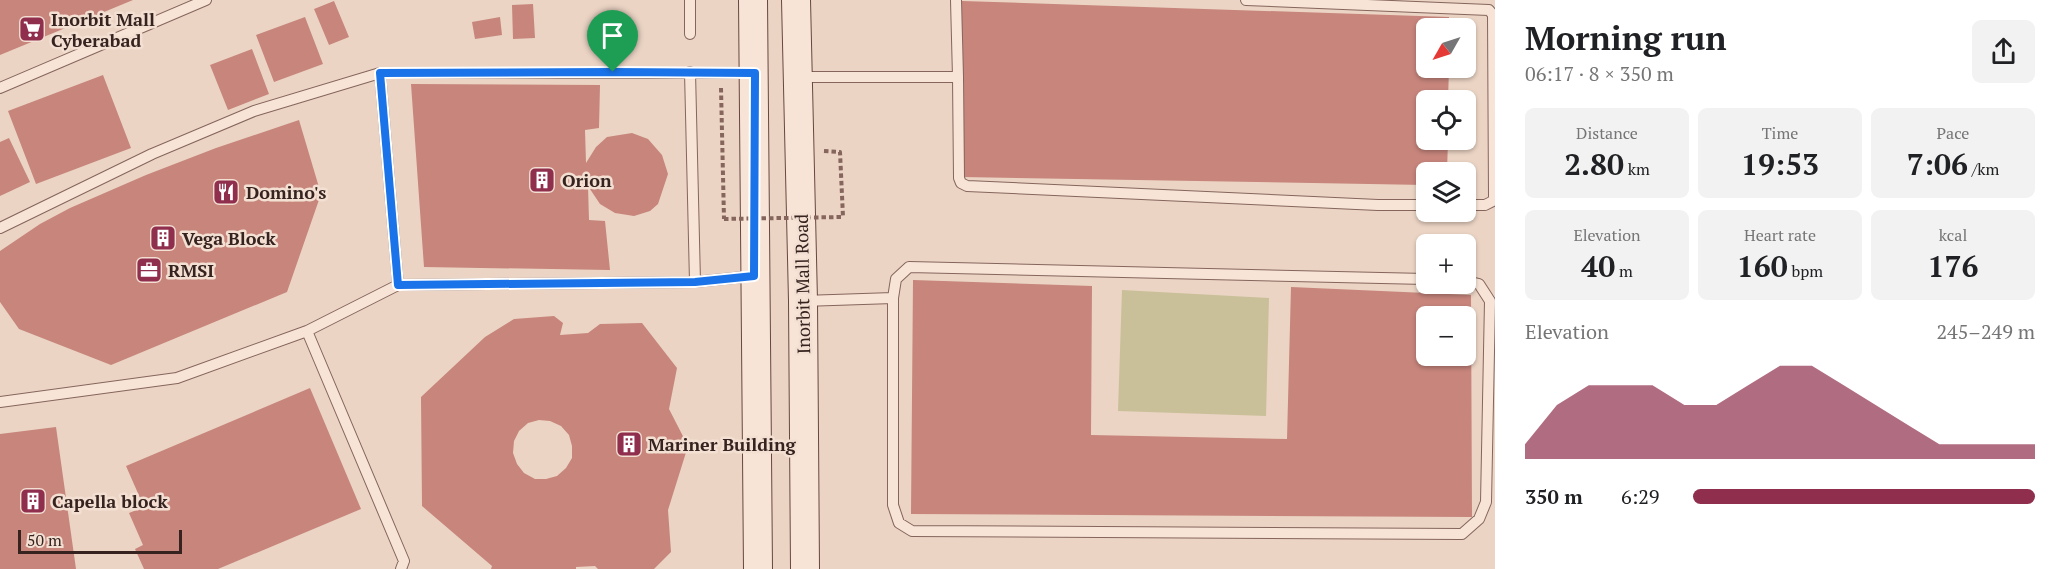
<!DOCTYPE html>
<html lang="en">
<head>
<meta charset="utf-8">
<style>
	:root { --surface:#fff; --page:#f2f2f2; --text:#202124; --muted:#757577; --accent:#902f4d }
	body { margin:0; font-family:"PT Serif",serif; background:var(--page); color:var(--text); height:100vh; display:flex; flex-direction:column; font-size:22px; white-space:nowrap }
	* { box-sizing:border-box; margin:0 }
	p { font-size:20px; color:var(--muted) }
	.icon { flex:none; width:33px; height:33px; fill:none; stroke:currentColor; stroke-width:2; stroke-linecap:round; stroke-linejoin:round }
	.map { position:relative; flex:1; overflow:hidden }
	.panel { display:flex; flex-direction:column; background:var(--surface); width:570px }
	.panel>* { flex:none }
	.needle { width:39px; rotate:231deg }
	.tools { position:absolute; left:1416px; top:18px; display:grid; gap:12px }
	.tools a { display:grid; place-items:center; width:60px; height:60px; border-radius:9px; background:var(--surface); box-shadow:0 2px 4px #0004; font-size:30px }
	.scale { position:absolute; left:18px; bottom:15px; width:164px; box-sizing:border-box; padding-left:6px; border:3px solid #36231f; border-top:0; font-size:16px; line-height:21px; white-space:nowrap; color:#36231f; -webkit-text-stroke:4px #f3e0d3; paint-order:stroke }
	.pin { position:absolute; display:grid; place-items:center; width:51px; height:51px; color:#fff; margin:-62px -26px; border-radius:50% 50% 50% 0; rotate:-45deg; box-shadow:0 0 6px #0007 }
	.pin .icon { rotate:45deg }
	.round { display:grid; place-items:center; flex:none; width:63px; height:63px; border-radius:9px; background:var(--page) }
	.headline { display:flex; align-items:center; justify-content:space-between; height:102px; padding:0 30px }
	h1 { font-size:33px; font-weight:600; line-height:45px }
	.stats { display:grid; grid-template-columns:repeat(3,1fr); gap:9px; height:102px; padding:6px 30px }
	.stats div { display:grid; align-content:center; border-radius:9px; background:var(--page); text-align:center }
	.stats b { font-size:30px; font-weight:600 }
	.stats small { font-size:16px; font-weight:400 }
	.stats p { font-size:16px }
	.chart { height:168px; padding:12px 30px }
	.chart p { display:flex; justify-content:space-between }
	.chart svg { width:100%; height:108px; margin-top:6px; fill:var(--accent); opacity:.7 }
	ul { padding:0 30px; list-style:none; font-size:20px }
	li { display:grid; grid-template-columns:96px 72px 1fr; align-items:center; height:45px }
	li i { height:15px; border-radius:8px; background:var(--accent) }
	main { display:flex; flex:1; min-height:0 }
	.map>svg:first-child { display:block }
	.green { fill:#c9c099 }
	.building { fill:#c7857c; fill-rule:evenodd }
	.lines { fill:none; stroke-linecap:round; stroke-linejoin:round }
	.lane-casing { stroke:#85655c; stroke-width:12 }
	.secondary-casing { stroke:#67473f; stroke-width:30 }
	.path { stroke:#85655c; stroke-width:4; stroke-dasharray:4.5 3; stroke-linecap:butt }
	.lane { stroke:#f7e4d7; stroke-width:10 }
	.secondary { stroke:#f7e4d7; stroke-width:28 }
	.path-bridge { stroke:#85655c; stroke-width:4; stroke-dasharray:4.5 3; stroke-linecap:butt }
	.route-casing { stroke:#fff; stroke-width:12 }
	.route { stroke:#1a73e8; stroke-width:8 }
	.labels { text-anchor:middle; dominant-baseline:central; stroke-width:5; stroke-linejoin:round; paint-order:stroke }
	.poi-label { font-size:18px; font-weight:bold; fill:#36231f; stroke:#f3e0d3; text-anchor:start }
	.street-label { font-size:18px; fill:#36231f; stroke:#f3e0d3 }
</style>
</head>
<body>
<main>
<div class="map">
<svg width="1495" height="569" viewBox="0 0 1495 569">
	<rect width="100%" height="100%" fill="#ebd4c4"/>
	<!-- green -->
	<path class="green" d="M1122,290l147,8 -3,118 -148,-5z"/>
	<!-- building -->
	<path class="building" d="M0,0h133l-133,55z
		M334,1l15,36 -20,8 -15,-36z
		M962,1l487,16v11h-23v40h23l-1,32h-22v40h22l-1,32h-21v13l-464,-8z
		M533,4l2,34 -22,1 -1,-34z
		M305,17l18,47 -49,18 -18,-47z
		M500,17l2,18 -27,4 -3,-17z
		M252,49l17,45 -41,16 -18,-45z
		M103,75l28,73 -95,36 -28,-73z
		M411,84l189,1 -1,43 -14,2 1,33 10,-16 11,-10 25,-4 16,6 14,16 6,19 -10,30 -8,7 -16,5 -19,-3 -15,-9 -12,-18 1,34 16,1 5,49 -186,-3z
		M299,120l22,74 -34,98 -176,73 -92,-36 -19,-27v-51l40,-27 30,-16 76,-33 70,-27z
		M9,138l21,44 -30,14v-54z
		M913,280l179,6 -1,149 196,4 4,-152 180,8 1,222 -561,-3zM1426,316h40v40h-40z
		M554,316l9,7 -3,12 28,-2 12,-9 42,-1 35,45 -8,41 19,37 -20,64 3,42 -17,17h-56l-3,-3 -19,1v2h-85l1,-3 -70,-60 -1,-109 64,-60 29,-18zM539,420l11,1 11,5 8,9 3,11v12l-6,10 -9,8 -11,3h-11l-11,-6 -7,-9 -4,-11 1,-12 5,-10 9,-8z
		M310,388l51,121 -143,60h-74l-9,-20 8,-4 -14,-32 15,-6 -18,-41z
		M56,427l20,142h-76v-135z"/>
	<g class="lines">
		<defs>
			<path id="lane" d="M956,0l2,77
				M1246,0l243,10 4,5 1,182 -1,4 -8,4h-19
				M690,34v-34
				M690,72l5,210
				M380,73l18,212
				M799,77h159l1,101 2,5 6,3 411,19h48
				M0,88l206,-88
				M0,228l152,-74 102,-43 126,-38h371
				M1426,279l-517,-12 -13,12 -3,19v207l6,18 13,8 550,3 17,-15 7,-17 4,-201 -11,-17 -13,-3
				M803,301l90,-3
				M307,331l97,230 -3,8
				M0,402l177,-24 130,-47 91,-46 297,-3 58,-6"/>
			<path id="secondary" d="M753,0l5,569
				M796,0l7,301 2,268"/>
		</defs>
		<!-- lane casing -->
		<use href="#lane" class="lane-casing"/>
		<!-- secondary casing -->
		<use href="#secondary" class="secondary-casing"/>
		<!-- path -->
		<path class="path" d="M721,88l3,131
			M824,151l16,1 3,65"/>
		<!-- lane -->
		<use href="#lane" class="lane"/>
		<!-- secondary -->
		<use href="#secondary" class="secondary"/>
		<!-- path-bridge -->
		<path class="path-bridge" d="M724,219l119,-2"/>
	</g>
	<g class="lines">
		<defs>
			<path id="route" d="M613,72l142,1 -1,203 -59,6 -297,3 -18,-212z"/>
		</defs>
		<!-- route casing -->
		<use href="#route" class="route-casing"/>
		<!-- route -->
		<use href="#route" class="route"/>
	</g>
	<!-- icons -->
	<defs>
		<symbol id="supermarket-square" viewBox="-11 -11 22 22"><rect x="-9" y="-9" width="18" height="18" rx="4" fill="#902f4d" stroke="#f3e0d3"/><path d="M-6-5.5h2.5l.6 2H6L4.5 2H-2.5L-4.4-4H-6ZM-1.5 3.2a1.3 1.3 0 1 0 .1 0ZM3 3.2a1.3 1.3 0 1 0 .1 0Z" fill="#fff"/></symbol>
		<symbol id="building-square" viewBox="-11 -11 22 22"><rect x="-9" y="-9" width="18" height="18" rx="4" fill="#902f4d" stroke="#f3e0d3"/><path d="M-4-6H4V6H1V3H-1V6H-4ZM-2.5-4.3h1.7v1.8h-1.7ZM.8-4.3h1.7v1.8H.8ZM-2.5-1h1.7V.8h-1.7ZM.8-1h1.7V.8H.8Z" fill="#fff"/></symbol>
		<symbol id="restaurant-square" viewBox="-11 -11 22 22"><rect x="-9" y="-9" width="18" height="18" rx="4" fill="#902f4d" stroke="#f3e0d3"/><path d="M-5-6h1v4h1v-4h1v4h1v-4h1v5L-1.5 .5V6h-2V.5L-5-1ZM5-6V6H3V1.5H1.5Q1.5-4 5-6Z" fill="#fff"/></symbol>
		<symbol id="office-square" viewBox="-11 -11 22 22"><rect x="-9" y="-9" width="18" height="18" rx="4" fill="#902f4d" stroke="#f3e0d3"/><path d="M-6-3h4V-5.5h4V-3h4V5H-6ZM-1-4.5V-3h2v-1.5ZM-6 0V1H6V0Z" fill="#fff"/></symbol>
	</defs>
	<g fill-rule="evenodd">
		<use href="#supermarket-square" x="17" y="14" width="30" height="30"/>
		<use href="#building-square" x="527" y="165" width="30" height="30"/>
		<use href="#restaurant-square" x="211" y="177" width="30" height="30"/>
		<use href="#building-square" x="148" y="223" width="30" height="30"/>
		<use href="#office-square" x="134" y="255" width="30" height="30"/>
		<use href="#building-square" x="614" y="429" width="30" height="30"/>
		<use href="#building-square" x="18" y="486" width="30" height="30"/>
	</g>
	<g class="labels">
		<!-- poi labels -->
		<g class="poi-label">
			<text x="51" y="19">Inorbit Mall<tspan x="51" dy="21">Cyberabad</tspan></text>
			<text x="562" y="180">Orion</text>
			<text x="246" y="192">Domino's</text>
			<text x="182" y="238">Vega Block</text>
			<text x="168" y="270">RMSI</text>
			<text x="648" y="444">Mariner Building</text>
			<text x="52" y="501">Capella block</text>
		</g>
		<!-- street labels -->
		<g class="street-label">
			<text transform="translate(802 284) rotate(-91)">Inorbit Mall Road</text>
		</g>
	</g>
</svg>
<div class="tools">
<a><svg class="needle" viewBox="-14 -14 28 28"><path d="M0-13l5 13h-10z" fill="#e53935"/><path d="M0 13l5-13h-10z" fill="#757577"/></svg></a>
<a><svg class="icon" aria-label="locate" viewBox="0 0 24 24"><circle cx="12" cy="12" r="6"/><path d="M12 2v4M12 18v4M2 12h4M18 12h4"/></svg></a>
<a><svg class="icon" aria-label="layers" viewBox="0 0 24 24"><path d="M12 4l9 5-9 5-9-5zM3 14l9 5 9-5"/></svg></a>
<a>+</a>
<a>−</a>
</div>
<div class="scale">50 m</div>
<div class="pin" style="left:613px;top:72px;background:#1e9e55"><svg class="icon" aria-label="arrive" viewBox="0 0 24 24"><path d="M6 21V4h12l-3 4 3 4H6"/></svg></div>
</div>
<section class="panel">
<div class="headline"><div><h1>Morning run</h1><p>06:17 · 8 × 350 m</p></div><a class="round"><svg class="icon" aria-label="share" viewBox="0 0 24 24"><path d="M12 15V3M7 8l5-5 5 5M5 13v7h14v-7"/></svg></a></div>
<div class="stats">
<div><p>Distance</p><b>2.80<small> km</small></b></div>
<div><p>Time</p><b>19:53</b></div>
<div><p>Pace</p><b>7:06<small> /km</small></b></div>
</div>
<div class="stats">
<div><p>Elevation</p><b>40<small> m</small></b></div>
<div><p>Heart rate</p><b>160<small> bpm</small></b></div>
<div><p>kcal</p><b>176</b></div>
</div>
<div class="chart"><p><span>Elevation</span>245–249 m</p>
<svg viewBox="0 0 160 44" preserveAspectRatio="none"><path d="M0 44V38L10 22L20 14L30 14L40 14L50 22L60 22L70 14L80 6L90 6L100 14L110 22L120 30L130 38L140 38L150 38L160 38V44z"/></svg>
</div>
<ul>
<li><b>350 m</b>6:29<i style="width:100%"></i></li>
</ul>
</section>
</main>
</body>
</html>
